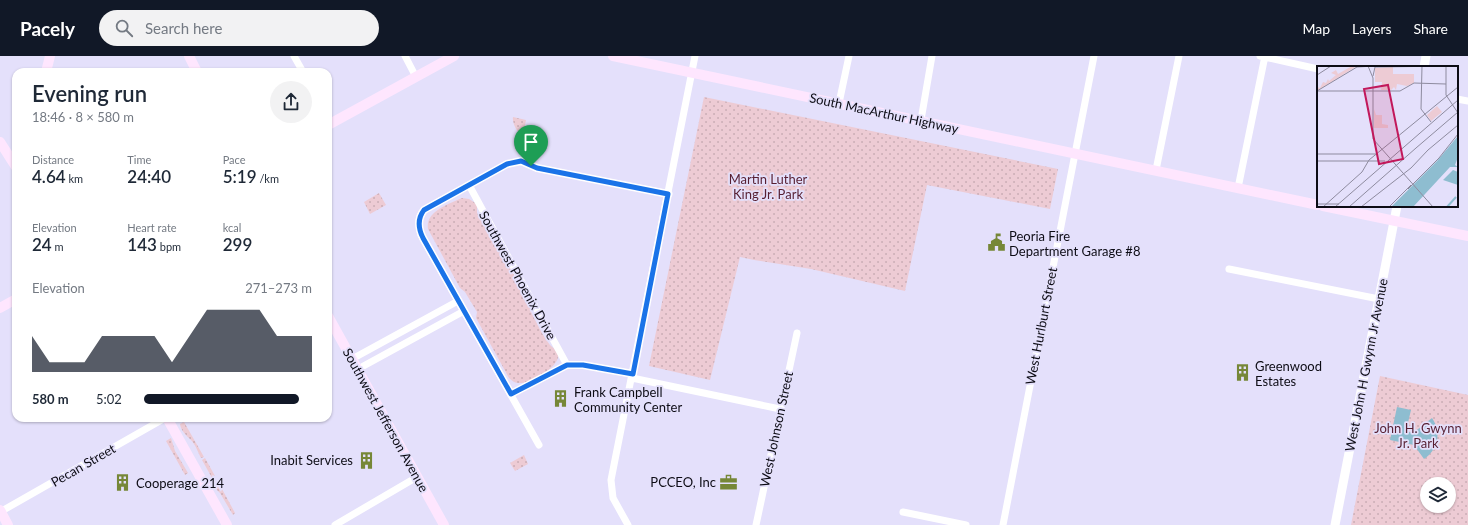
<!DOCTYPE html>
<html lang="en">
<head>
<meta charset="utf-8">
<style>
	:root { --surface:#fff; --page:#f2f2f3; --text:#1f2937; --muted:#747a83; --accent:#111827 }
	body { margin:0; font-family:Lato,sans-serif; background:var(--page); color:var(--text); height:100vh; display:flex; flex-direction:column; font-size:15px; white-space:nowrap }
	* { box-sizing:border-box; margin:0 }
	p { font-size:13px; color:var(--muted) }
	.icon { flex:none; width:22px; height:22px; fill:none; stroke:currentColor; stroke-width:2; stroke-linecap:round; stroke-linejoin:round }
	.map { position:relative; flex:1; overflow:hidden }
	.side { position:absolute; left:12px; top:12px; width:320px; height:354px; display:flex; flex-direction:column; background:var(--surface); border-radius:12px; box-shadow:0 1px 3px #0004 }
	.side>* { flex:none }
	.controls { position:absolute; left:1420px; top:421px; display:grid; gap:8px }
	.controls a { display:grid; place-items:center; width:36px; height:36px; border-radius:50%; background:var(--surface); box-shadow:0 1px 3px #0004; font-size:20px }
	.pin { position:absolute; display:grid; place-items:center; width:34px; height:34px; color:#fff; margin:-41px -17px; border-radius:50% 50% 50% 0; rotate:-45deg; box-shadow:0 0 4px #0007 }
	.pin .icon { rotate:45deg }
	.round { display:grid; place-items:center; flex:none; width:42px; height:42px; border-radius:21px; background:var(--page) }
	.headline { display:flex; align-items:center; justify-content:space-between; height:68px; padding:0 20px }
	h1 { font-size:22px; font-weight:600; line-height:30px }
	.stats { display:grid; grid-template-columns:repeat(3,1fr); gap:6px; height:68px; padding:4px 20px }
	.stats div { display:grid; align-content:center }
	.stats b { font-size:17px; font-weight:600 }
	.stats small { font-size:11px; font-weight:400 }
	.stats p { font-size:11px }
	.chart { height:112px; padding:8px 20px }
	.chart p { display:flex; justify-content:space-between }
	.chart svg { width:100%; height:72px; margin-top:4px; fill:var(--accent); opacity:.7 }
	ul { padding:0 20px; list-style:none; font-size:13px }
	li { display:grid; grid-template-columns:64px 48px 1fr; align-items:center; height:30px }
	li i { height:10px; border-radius:5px; background:var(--accent) }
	header { display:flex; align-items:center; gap:24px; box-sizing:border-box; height:56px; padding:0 20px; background:var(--accent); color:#fff }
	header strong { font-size:19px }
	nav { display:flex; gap:22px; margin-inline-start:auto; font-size:14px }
	.search { width:280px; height:36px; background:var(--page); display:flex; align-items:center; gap:10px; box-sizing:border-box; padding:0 14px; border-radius:22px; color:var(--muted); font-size:15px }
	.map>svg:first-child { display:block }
	.park { fill:url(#park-dots); fill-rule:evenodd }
	.water { fill:#8ebdd0 }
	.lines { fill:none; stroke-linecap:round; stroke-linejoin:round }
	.minor { stroke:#fff; stroke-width:7 }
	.tertiary { stroke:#fff; stroke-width:9 }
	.secondary { stroke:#fee6fe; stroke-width:10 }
	.route-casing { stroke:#fff; stroke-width:8 }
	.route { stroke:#1a73e8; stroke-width:5 }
	.labels { text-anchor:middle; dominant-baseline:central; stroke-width:3.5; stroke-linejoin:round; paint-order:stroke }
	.street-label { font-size:13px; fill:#0d0c15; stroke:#e4e0fb }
	.park-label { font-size:13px; fill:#571f32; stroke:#e4e0fb }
	.poi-label { font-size:13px; fill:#0d0c15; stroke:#e4e0fb; text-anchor:start }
	.inset-river { fill:none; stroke:#8ebdd0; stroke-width:2 }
	.inset-road { fill:none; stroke:#8e8b9f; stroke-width:1 }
	.view { fill:#c2185b; fill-opacity:0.15; stroke:#c2185b; stroke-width:2 }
	.inset-edge { fill:none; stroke:#0d0c15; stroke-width:2 }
</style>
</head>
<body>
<header>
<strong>Pacely</strong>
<div class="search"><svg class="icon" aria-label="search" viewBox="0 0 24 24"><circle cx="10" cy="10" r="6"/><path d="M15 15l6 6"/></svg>Search here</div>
<nav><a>Map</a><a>Layers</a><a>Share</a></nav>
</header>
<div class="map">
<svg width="1468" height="469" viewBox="0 0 1468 469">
	<defs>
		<pattern id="park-dots" width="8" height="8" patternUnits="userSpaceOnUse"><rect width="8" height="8" fill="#edcbd4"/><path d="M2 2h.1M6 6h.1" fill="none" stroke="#caadb5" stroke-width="1.8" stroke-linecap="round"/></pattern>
	</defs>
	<rect width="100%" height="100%" fill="#e4e0fb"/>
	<!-- park -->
	<path class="park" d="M704,41l354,72 -8,40 -123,-24 -22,106 -94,-22 -57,-9 -14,-3 -30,123 -61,-14z
		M513,61l13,3 -3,15c-6,-2 -11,-12 -10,-18z
		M379,137l7,12 -16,9 -6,-12z
		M462,142l7,1 8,5v9l20,36 4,2 30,54 -1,5c6,11 12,25 20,35 3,3 6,4 8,9 3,12 -28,30 -39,29 -4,0 -7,-2 -10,-5l-33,-60 1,-6 -12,-20 -5,-4 -32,-59c-3,-17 20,-25 34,-31z
		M1380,320l88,19v130h-117zM1427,428h22v22h-22z
		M184,366l20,35 -3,1c-3,-6 -6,-14 -10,-18 -5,-5 -10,-9 -11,-16z
		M171,382l4,13 13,22 -3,2 -19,-34z
		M524,399l4,9 -13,7 -5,-8z
		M205,402l10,18 -3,-1 4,8 -3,2 -2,-9 -9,-16z
		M217,429l4,7 1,-3 13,24 -2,2 -13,-22 -6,-6z"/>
	<!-- water -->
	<path class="water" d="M1397,351l14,3 -5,21 7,2 19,-15c10,14 6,32 -8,41l-10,-14 -24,-5z"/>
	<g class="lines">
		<!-- minor -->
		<path class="minor" d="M294,0l9,16
			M405,0l11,21
			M1260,0l58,13
			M1457,43l11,2
			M839,47l10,-47
			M921,64l11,-64
			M1156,114l23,-114
			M469,129l98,180
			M1238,132l27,-132
			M1229,213l150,30
			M352,303l106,-58
			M358,313l106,-58
			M632,322l148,31
			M511,338l56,-29h16l50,9
			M539,389l-118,-210c-3,-11 -4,-20 6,-27l80,-44 14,-3 16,7 132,26
			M0,456l165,-94
			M903,456l63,13
			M335,469l82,-48
			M628,469l-15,-27 -2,-18 84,-424
			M756,469l41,-192
			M1003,469l91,-469"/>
		<!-- tertiary -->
		<path class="tertiary" d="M1424,11l2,-11
			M1335,469l62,-319"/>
		<!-- secondary -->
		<path class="secondary" d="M189,0l8,16
			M613,0l705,149
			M46,16l4,-16
			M328,69l126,-69
			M0,86l16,25
			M1323,150l145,30
			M0,252l16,-9
			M328,260l116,209
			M167,362l60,107
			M0,454l8,15"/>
	</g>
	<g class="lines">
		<defs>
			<path id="route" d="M521,105l16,7 131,26 -35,180 -50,-9h-16l-56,29 -88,-156c-5,-10 -6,-19 1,-28l83,-46z"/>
		</defs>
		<!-- route casing -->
		<use href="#route" class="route-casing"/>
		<!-- route -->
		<use href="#route" class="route"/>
	</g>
	<!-- icons -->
	<defs>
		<symbol id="civic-bare" viewBox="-9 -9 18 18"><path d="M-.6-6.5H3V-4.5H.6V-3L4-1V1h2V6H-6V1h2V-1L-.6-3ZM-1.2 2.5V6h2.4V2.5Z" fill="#768737" stroke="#e4e0fb" stroke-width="2.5" paint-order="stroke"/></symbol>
		<symbol id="building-bare" viewBox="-9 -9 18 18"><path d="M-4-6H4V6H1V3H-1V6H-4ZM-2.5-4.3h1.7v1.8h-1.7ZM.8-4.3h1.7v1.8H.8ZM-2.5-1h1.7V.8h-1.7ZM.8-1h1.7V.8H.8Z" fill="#768737" stroke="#e4e0fb" stroke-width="2.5" paint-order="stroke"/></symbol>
		<symbol id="office-bare" viewBox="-9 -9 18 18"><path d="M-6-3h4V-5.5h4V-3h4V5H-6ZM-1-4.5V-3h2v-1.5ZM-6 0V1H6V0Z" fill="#768737" stroke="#e4e0fb" stroke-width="2.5" paint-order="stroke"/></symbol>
	</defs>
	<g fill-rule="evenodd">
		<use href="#civic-bare" x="984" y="174" width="25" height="25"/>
		<use href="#building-bare" x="1230" y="304" width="25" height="25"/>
		<use href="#building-bare" x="548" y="330" width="25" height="25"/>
		<use href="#building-bare" x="354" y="392" width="25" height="25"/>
		<use href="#office-bare" x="716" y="414" width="25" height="25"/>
		<use href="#building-bare" x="110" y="414" width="25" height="25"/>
	</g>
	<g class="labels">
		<!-- street labels -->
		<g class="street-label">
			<text transform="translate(884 57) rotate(12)">South MacArthur Highway</text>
			<text transform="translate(518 219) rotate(61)">Southwest Phoenix Drive</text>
			<text transform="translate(1041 270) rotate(-79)">West Hurlburt Street</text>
			<text transform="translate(1366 309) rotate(-79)">West John H Gwynn Jr Avenue</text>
			<text transform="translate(386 364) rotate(61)">Southwest Jefferson Avenue</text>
			<text transform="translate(776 373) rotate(-78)">West Johnson Street</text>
			<text transform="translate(83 409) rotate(-30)">Pecan Street</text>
		</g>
		<!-- park labels -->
		<g class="park-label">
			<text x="768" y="123">Martin Luther<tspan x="768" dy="15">King Jr. Park</tspan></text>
			<text x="1418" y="372">John H. Gwynn<tspan x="1418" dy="15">Jr. Park</tspan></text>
		</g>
		<!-- poi labels -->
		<g class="poi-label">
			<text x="1009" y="180">Peoria Fire<tspan x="1009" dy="15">Department Garage #8</tspan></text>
			<text x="1255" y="310">Greenwood<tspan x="1255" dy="15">Estates</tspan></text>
			<text x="574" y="336">Frank Campbell<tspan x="574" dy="15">Community Center</tspan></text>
			<text x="353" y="404" text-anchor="end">Inabit Services</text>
			<text x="716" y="426" text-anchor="end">PCCEO, Inc</text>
			<text x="136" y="427">Cooperage 214</text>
		</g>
	</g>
	<!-- overview -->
	<g transform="translate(1317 10)">
		<rect width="141" height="141" fill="#e4e0fb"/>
		<path d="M120,40l5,6 -11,9 -4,-6z" fill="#edcbd4"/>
		<path d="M35,0h5l-40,25v-4l3,1 3,-6 3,1 2,-4 1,2 7,-6 -5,-2 5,-3 2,4z" fill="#edcbd4"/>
		<path d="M76,1v7h21v9l-7,3 -10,-2 -1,6 -2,-3 -3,3h-10l1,-8h-7v-14zM57,43l2,6h6v9l6,1v3h-14z" fill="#edcbd4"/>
		<path d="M141,70v21l-3,8 3,2h-8l-37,40h-22l46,-46zM136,104l5,2v13l-15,-5z" fill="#8ebdd0"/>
		<path class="inset-river" d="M130,141l9,-10"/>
		<path class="inset-road" d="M51,0l5,12v61l60,68M58,0l-18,1 -40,24h83l14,-8 32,1M105,0l-1,43 10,13M129,1v28l12,18M0,9l14,-9M56,10l2,-9 77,-1M99,82l42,-36M0,88h60M0,95h68M91,123l31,-31 19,-24M0,138h22M6,141l39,-35 7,-12 89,-73M18,141l123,-107M32,141l67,-59M44,141l50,-39 17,-18 30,-25M72,141l22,-22"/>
		<path class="view" d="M71,19l15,74 -24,5 -15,-75z"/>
		<rect width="141" height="141" class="inset-edge"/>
	</g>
</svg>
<div class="controls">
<a><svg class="icon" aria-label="layers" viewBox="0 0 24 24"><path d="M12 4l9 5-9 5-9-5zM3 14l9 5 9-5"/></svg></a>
</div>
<div class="pin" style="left:531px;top:110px;background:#1e9e55"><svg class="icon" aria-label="arrive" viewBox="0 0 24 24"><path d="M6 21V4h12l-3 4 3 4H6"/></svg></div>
<section class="side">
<div class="headline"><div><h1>Evening run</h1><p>18:46 · 8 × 580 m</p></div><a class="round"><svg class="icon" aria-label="share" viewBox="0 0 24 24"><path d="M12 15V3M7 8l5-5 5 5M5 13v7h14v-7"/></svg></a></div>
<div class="stats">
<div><p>Distance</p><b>4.64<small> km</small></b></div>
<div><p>Time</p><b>24:40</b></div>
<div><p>Pace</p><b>5:19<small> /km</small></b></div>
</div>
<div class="stats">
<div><p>Elevation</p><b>24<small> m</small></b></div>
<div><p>Heart rate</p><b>143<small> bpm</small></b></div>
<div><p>kcal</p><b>299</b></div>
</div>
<div class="chart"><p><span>Elevation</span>271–273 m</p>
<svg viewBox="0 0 160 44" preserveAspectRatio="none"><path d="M0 44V22L10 38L20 38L30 38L40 22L50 22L60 22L70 22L80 38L90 22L100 6L110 6L120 6L130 6L140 22L150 22L160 22V44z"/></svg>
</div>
<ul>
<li><b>580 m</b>5:02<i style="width:92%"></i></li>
</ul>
</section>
</div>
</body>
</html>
